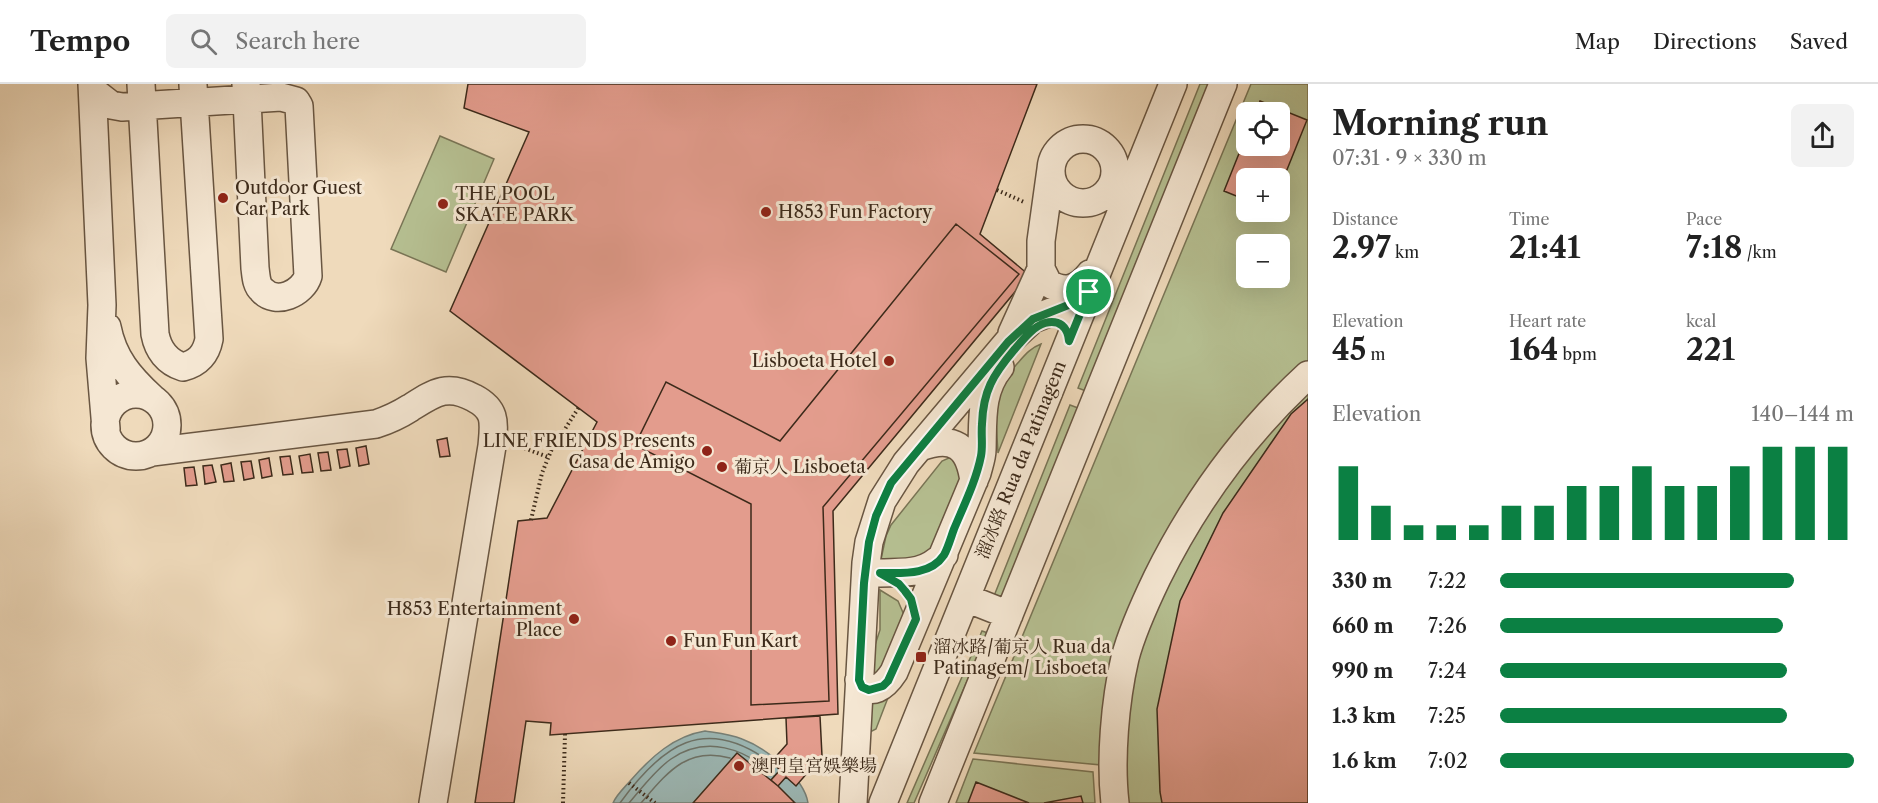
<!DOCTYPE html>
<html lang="en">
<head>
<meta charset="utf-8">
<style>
	:root { --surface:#fff; --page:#f2f2f2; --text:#222; --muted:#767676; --line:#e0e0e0; --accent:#0b8043 }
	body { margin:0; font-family:"Libre Caslon Text","Noto Serif SC",serif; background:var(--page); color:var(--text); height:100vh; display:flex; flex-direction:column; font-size:22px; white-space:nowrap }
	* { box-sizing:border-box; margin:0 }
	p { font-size:20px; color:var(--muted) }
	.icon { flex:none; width:33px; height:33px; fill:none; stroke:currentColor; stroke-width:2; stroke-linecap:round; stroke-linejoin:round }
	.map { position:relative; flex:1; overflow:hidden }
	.drawer { display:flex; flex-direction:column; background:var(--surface); width:570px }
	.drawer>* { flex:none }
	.fabs { position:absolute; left:1236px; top:18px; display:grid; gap:12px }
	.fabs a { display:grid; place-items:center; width:54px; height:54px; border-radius:9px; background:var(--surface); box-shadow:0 6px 24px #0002; font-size:30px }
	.pin { position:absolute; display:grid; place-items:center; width:51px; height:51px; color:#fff; margin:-26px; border:3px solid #fff; border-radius:50%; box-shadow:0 2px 6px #0007 }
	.round { display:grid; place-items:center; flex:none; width:63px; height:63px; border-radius:9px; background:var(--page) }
	.headline { display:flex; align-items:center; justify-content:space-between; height:102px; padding:0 24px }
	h1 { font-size:33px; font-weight:800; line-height:45px }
	.stats { display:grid; grid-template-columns:repeat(3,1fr); gap:9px; height:102px; padding:6px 24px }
	.stats div { display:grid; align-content:center }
	.stats b { font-size:30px; font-weight:800 }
	.stats small { font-size:16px; font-weight:400 }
	.stats p { font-size:16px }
	.chart { height:168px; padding:12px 24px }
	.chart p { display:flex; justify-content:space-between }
	.chart svg { width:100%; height:108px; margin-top:6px; stroke:var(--accent); stroke-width:6 }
	ul { padding:0 24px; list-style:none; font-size:20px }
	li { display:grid; grid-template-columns:96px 72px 1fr; align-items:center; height:45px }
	li i { height:15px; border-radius:8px; background:var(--accent) }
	header { display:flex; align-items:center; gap:36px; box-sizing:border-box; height:84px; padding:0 30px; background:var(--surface); border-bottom:2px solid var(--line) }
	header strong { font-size:28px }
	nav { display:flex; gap:33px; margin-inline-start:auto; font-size:21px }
	.search { width:420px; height:54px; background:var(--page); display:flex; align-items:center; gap:15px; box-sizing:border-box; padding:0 21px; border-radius:9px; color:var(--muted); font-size:22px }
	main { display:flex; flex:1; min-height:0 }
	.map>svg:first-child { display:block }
	.green { fill:#b6c092; stroke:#797556; stroke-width:1.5; fill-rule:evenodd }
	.water { fill:#9cb9b7; stroke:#768078; stroke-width:1.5 }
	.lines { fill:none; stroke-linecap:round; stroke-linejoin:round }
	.shore { stroke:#6c7268; stroke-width:1.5 }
	.building { fill:#e39c8d; stroke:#3c2a1a; stroke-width:1.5 }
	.minor-casing { stroke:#695642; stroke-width:30 }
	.path { stroke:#3c2a1a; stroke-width:4; stroke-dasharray:1.5 3; stroke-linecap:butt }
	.minor { stroke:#f5e7d3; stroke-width:27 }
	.route-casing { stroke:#fff; stroke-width:12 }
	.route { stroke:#0b8043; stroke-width:8 }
	.poi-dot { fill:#8f2418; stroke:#f5e7d3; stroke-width:2 }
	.labels { text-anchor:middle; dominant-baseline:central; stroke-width:6; stroke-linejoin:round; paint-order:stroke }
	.poi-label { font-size:18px; fill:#3c2a1a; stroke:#f5e7d3; text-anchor:start }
	.street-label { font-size:18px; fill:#3c2a1a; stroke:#f5e7d3 }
</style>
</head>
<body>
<header>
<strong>Tempo</strong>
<div class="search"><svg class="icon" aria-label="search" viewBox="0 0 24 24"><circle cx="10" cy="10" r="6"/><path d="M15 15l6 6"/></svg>Search here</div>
<nav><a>Map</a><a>Directions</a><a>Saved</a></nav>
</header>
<main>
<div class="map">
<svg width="1308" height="719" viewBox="0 0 1308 719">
	<rect width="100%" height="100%" fill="#efdabb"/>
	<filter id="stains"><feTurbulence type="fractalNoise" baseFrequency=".00333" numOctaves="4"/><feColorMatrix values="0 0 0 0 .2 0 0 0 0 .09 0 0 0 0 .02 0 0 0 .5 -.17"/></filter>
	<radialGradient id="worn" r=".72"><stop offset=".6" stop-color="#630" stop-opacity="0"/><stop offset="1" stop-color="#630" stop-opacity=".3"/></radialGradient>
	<!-- green -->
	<path class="green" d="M1200,0h10l-124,307 -8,-3z
		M1251,0h57v719h-202l-5,-38 -127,-12zM1246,28h34v34h-34zM1246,94h34v34h-34zM1246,160h34v34h-34z
		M440,52l54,23 -48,113 -55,-23z
		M1041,260l-43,109c-2,-38 -8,-57 18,-88 8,-9 14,-17 25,-21z
		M1070,321l8,3 -77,191 -9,2z
		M951,373l7,3 3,16 -32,77 -5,5 -44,6 6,-28 5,-11 51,-64z
		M880,506l18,11 6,14 -19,53 -13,12 1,-29 7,-21z
		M982,547l6,2 -74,170h-7z
		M889,611l-13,34 -14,7 8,-31z
		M973,675l120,13 2,31h-139z"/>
	<!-- water -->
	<path class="water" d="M705,647c13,2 25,3 37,8 24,9 62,38 66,64h-195c4,-9 12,-16 18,-23 20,-23 43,-44 74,-49z"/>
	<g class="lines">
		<!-- shore -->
		<path class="shore" d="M620,719c42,-58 84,-89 150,-41
			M629,719c13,-15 26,-33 42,-44 35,-24 74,-11 102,16
			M641,719c26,-30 46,-57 89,-45"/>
	</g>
	<!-- building -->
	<path class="building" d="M468,0h569l-57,150 49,41 -196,236 5,203 -288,21 1,-12 -25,-2 -12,82h-39l43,-282 29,-3 50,-96 -147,-111 79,-179 -65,-24z
		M1260,17l47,19 -27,67v-9h-34v22l-22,-9 22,-55v10h34v-34h-24z
		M956,140l63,50 -196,233 6,194 -78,4v-201l-116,-59 31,-63 114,59z
		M1308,315v404h-146l-2,-11 -3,-83 23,-108 43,-88 68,-99z
		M447,354l3,18 -10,1 -3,-17z
		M366,362l3,18 -10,2 -3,-18z
		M347,365l3,17 -10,2 -3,-18z
		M328,368l3,18 -10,1 -3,-18z
		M310,370l3,18 -11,1 -3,-17z
		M290,372l3,18 -10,1 -3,-18z
		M269,374l3,18 -10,2 -3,-18z
		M251,377l3,17 -10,2 -3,-18z
		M231,379l3,18 -10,1 -3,-17z
		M212,381l4,17 -11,2 -2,-18z
		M194,383l3,18 -11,1 -2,-18z
		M820,632l2,40 -26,30 -10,-9 -8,9 -7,-6 9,-10 -9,-8 16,-18 -1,-26z
		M737,669l41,33 17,17h-102z
		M976,698l53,21h-61z
		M1081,712l2,7h-39z"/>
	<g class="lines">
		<defs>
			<path id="minor" d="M92,0l10,221 -2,53 6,71
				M141,0l14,250c3,16 12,28 28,33 15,-4 23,-12 26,-28l-16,-254
				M93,7l18,14 11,2 159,-10 15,4 3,5 9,170c-5,17 -32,30 -46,14 -6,-5 -6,-15 -7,-22l-8,-168 -1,-16
				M1051 87a32 32 0 1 1 64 0a32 32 0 1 1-64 0Z
				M1041,185v-28l10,-72
				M107,243c6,31 22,50 45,71
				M1012,249l29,-64 7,14c17,11 30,6 42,-9
				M105 341a31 31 0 1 1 62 0a31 31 0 1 1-62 0Z
				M920,363c34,-12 49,-1 54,34
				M152,368l224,-28c12,-4 23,-9 34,-16 24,-15 37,-25 64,-10 23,12 20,25 18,48l-59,357
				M880,489c27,-1 43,2 64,-18
				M966,514l43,17
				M859,596c11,19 26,6 35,-8l83,-199c2,-8 5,-16 5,-23 1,-30 -2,-59 18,-83
				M853,719l13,-240 3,-21 13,-41 24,-38 102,-121 25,-23 43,-17 13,-10
				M883,719l290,-719
				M933,719l290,-719
				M1115,719c-5,-43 0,-102 10,-145 7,-27 20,-55 32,-80 38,-77 88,-145 151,-203"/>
		</defs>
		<!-- minor casing -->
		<use href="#minor" class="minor-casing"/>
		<!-- path -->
		<path class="path" d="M997,106l27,12
			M516,361l32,12
			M531,436l11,-47 9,-22 28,-44
			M629,699l26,20
			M563,719l2,-69"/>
		<!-- minor -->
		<use href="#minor" class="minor"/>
	</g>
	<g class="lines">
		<defs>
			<path id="route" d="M1089,208l-20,49c-1,-14 -10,-22 -24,-18 -13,4 -23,18 -31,27 -21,25 -31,41 -32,74 -1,11 1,22 -1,32 -5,25 -17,49 -27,73 -3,8 -6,19 -10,26 -14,21 -42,18 -64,18l19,11 6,7 6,8 5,20 -28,62 -5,5 -14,4 -7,-3 -3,-7 5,-97 5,-41 7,-26 15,-33 117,-141 25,-23 43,-17z"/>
		</defs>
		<!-- route casing -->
		<use href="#route" class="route-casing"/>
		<!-- route -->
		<use href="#route" class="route"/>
	</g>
	<!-- markers -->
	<g class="poi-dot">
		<circle cx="223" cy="114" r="6"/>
		<circle cx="443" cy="120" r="6"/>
		<circle cx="766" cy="128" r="6"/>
		<circle cx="889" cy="277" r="6"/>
		<circle cx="707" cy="367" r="6"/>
		<circle cx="722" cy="383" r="6"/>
		<circle cx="574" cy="535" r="6"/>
		<circle cx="671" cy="557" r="6"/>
		<rect x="915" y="567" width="12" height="12" rx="3"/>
		<circle cx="739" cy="682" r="6"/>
	</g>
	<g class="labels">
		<!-- poi labels -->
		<g class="poi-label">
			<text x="235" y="104">Outdoor Guest<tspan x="235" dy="21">Car Park</tspan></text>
			<text x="455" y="110">THE POOL<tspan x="455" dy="21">SKATE PARK</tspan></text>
			<text x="778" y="128">H853 Fun Factory</text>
			<text x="877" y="277" text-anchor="end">Lisboeta Hotel</text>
			<text x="695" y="357" text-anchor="end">LINE FRIENDS Presents<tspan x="695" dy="21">Casa de Amigo</tspan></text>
			<text x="734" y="383">葡京人 Lisboeta</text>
			<text x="562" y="525" text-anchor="end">H853 Entertainment<tspan x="562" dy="21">Place</tspan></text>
			<text x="683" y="557">Fun Fun Kart</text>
			<text x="933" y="563">溜冰路/葡京人 Rua da<tspan x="933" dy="21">Patinagem/ Lisboeta</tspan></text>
			<text x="751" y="682">澳門皇宮娛樂場</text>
		</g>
		<!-- street labels -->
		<g class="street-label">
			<text transform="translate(1021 376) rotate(-68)">溜冰路 Rua da Patinagem</text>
		</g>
	</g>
	<rect width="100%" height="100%" filter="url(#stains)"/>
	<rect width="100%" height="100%" fill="url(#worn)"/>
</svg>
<div class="fabs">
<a><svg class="icon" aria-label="locate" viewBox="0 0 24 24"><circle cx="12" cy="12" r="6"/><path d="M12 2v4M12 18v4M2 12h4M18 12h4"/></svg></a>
<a>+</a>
<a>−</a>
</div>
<div class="pin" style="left:1089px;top:208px;background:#1e9e55"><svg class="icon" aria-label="arrive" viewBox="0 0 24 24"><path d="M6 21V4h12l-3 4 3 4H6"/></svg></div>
</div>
<section class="drawer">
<div class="headline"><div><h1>Morning run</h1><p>07:31 · 9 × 330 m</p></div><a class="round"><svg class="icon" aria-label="share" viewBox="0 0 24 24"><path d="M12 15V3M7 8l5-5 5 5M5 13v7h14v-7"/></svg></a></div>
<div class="stats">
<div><p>Distance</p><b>2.97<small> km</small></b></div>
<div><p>Time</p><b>21:41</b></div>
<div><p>Pace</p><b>7:18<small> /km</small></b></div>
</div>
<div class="stats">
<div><p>Elevation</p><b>45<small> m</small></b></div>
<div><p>Heart rate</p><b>164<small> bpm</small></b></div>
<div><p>kcal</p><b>221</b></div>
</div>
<div class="chart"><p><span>Elevation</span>140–144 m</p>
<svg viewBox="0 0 160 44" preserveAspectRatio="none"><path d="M5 44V14M15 44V30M25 44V38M35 44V38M45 44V38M55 44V30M65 44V30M75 44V22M85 44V22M95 44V14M105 44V22M115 44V22M125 44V14M135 44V6M145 44V6M155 44V6"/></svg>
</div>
<ul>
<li><b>330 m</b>7:22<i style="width:83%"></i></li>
<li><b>660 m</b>7:26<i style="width:80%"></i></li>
<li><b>990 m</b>7:24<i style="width:81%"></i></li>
<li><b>1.3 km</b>7:25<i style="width:81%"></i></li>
<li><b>1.6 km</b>7:02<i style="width:100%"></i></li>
</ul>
</section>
</main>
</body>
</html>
